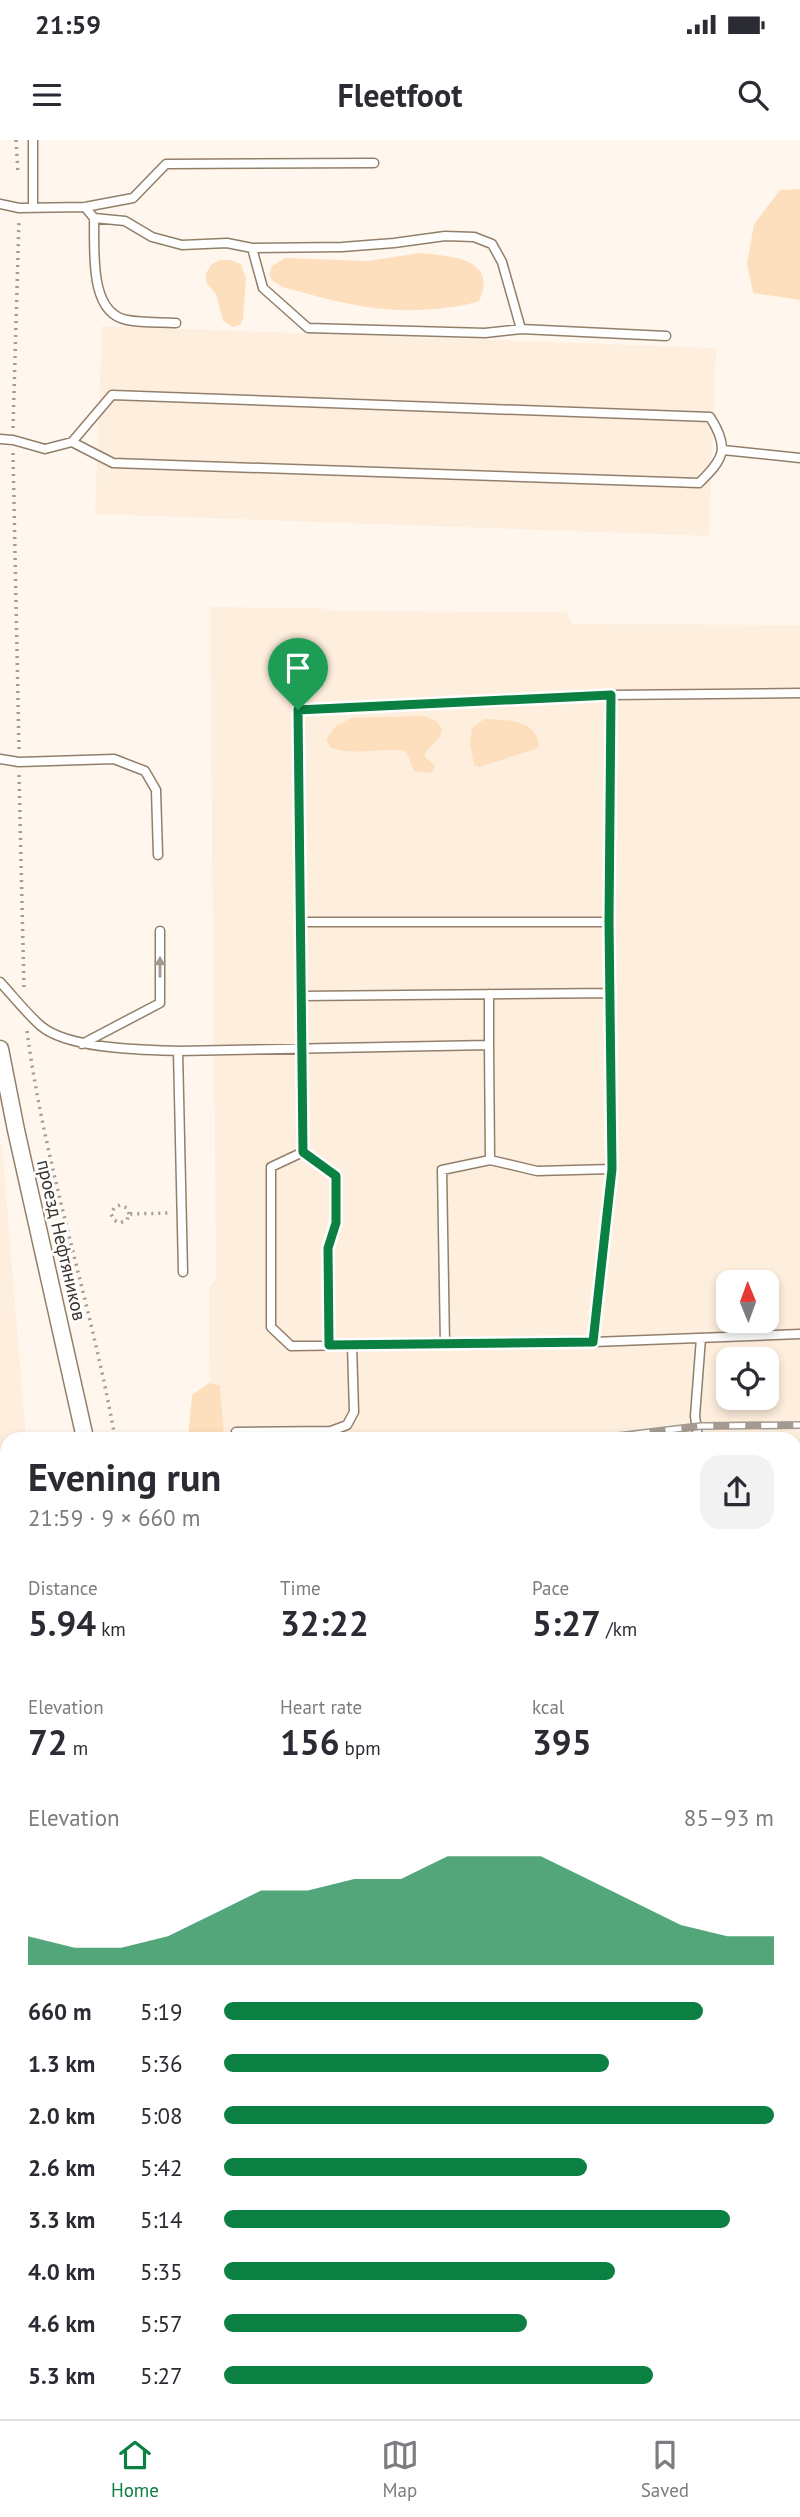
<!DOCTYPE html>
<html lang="en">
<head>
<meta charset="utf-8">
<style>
	:root { --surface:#fff; --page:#f2f2f3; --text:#2b2b33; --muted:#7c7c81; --line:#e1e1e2; --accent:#0b8043 }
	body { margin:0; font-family:"PT Sans",sans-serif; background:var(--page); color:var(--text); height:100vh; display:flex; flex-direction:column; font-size:26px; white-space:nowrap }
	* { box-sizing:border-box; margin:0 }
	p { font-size:23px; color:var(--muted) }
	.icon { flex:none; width:38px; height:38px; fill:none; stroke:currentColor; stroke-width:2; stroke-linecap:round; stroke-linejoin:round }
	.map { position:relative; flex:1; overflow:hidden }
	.details { position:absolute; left:0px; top:1292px; width:802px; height:989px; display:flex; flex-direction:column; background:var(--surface); border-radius:21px 21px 0 0; box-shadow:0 4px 10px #0003 }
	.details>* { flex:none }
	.needle { width:46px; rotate:359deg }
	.tools { position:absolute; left:716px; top:1130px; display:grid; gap:14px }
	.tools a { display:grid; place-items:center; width:63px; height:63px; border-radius:14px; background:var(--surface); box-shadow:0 4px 10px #0003; font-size:35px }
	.pin { position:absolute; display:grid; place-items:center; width:60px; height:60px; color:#fff; margin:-72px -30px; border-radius:50% 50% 50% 0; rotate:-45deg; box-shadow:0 0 7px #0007 }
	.pin .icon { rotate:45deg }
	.round { display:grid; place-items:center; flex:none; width:74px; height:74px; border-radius:21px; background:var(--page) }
	.overview { display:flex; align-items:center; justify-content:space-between; height:119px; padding:0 28px }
	h1 { font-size:38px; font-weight:700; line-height:52px }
	.figures { display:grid; grid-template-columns:repeat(3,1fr); gap:10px; height:119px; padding:7px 28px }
	.figures div { display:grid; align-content:center }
	.figures b { font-size:35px; font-weight:700 }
	.figures small { font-size:19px; font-weight:400 }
	.figures p { font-size:19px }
	.chart { height:196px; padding:14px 28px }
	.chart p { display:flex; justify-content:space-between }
	.chart svg { width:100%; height:126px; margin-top:7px; fill:var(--accent); opacity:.7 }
	ul { padding:0 28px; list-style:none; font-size:23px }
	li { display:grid; grid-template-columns:112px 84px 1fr; align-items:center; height:52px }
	li i { height:18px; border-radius:9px; background:var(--accent) }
	.status { display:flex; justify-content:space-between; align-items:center; height:49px; padding:0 35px; background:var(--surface); direction:ltr }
	.status svg { height:19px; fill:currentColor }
	header { display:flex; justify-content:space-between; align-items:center; height:91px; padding:0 28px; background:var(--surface); font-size:32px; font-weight:700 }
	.tab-bar { display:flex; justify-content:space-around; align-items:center; height:98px; border-top:2px solid var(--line); background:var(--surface); font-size:19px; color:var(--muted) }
	.tab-bar a { display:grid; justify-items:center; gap:4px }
	.tab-bar .current { color:var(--accent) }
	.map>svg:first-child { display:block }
	.built { fill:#feeedd; fill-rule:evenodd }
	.green { fill:#fedfbd }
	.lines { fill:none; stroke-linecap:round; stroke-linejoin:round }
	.lane-casing { stroke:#927f6a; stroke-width:11 }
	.street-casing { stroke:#927f6a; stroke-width:19 }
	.path { stroke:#a49c93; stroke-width:3.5; stroke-dasharray:2 5; stroke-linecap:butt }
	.lane { stroke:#fff; stroke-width:8 }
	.street { stroke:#fff; stroke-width:16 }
	.rail-casing { stroke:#a39b92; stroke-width:8 }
	.rail { stroke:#fff; stroke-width:5; stroke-dasharray:16; stroke-linecap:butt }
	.oneway { fill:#9e9a96 }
	.route-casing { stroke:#fff; stroke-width:14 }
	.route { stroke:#0b8043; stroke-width:9 }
	.labels { text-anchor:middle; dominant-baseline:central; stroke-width:5; stroke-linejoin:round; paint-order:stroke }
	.street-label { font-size:19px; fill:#3d352c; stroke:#fff }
</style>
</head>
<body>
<div class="status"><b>21:59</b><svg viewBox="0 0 49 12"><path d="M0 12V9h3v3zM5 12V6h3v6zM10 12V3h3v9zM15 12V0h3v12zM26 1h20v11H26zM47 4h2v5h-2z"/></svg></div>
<header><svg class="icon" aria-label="menu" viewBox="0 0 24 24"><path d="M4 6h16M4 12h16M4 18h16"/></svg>Fleetfoot<svg class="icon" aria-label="search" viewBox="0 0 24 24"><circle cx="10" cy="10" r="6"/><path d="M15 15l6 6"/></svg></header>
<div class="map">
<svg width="800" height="2279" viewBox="0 0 800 2279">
	<rect width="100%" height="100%" fill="#fff7ee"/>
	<!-- built -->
	<path class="built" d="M102,186l614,22 -7,188 -614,-22z
		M210,467l110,1 17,3 229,1 6,12 228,1v1006h-6v-193h-584l-1,-151 7,-7zM728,1143h38v38h-38zM728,1220h38v38h-38z
		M0,1004h2l24,294h-19v24h-7z
		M0,1379h7v120l-7,-1z"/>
	<!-- green -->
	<path class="green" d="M800,49v111l-47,-7 -6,-29 7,-40 26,-34z
		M420,113c30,3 79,5 59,48 -14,5 -28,6 -43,8 -59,5 -98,-7 -154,-22l-9,-6 -4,-6 3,-9 13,-8 82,3z
		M220,120h10l11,4 5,15 -3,40 -3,6 -7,2 -10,-6 -7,-27 -10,-12v-9l6,-9z
		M423,576l13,5 6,8 -2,8 -15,16v4l10,9 -3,7 -18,-2 -8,-20c-26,-4 -50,6 -76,-4l-4,-8 11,-14 15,-7z
		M484,579c21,1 55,0 55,29l-60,19 -5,-2 -4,-22 2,-15z
		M209,1243l11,3 4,52h-36l4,-43z
		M795,1598h5v317l-5,2z"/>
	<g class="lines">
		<defs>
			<path id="lane" d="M33,0v68
				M0,64l19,4 66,-1 48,-9 33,-34 208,-1
				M85,67l9,11 31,3 27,16 30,8 45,-2 25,5 90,-1 52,-4 51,-7 29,1 18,7 10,18 19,67
				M94,78c1,30 -6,95 33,102 16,3 33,2 49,3
				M252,108l11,40 45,40 177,5 36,-4 145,7
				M0,299l13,1 32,9 27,-7 41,21 586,20c25,-24 31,-35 11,-66l-598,-22 -40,47
				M723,310l77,8
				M800,553l-189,2 -313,15 5,442 -32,15v160l20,19 302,-4 207,-8
				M0,619l19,3 95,-3 31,12 11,19 2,65
				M300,782h309
				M0,842c13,14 26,31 41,44 27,23 102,24 137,25l311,-6 1,115 47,11 75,-2 -3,-247 2,-227
				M489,854v51
				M300,856l310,-3
				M82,904l78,-41v-72
				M178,911l5,221
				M303,1012l33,24v46l-8,26 1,97
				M593,1202l19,-173
				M445,1204l-3,-174 48,-10
				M236,1292l95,-1 16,-6 7,-13 -2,-67
				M698,1298l-3,-22 6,-78
				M794,1338h6
				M0,1511h7
				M794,1931h6
				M0,2149l7,1
				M0,2271l7,1
				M22,2273l56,6
				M389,2273v6"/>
			<path id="street" d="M0,909l16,81 69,308
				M134,2279v-6"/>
		</defs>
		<!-- lane casing -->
		<use href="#lane" class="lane-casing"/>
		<!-- street casing -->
		<use href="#street" class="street-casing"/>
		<!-- path -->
		<path class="path" d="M16,0l2,33
			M13,288l6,-209
			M13,313l6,297
			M19,635l5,213
			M27,891c18,138 64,270 88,407
			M129,1074l-2,-6 -7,-3 -6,3 -3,6 3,6 6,3 7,-3 2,-6 40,-1"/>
		<!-- lane -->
		<use href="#lane" class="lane"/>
		<!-- street -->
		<use href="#street" class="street"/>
		<defs>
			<path id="rail" d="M602,1298l99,-12 99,-1
				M794,1361h6
				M0,1364l7,-1
				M0,1387h7"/>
		</defs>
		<!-- rail casing -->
		<use href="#rail" class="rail-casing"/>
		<!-- rail -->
		<use href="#rail" class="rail"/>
	</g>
	<!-- one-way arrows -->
	<defs><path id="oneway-solid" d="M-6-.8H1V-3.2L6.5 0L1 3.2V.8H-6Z" transform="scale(1.75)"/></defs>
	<use class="oneway" href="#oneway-solid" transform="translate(160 827) rotate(-90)"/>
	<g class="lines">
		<defs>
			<path id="route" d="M611,555l-2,227 3,247 -19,173 -264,3 -1,-97 8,-25v-47l-33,-24 -5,-442z"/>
		</defs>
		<!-- route casing -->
		<use href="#route" class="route-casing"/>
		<!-- route -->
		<use href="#route" class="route"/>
	</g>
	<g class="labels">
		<!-- street labels -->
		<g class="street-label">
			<text transform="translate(62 1100) rotate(77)">проезд Нефтяников</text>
		</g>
	</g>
</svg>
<div class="tools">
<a><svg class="needle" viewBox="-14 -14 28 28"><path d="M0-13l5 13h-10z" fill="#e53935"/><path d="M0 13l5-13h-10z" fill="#7c7c81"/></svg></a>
<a><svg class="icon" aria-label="locate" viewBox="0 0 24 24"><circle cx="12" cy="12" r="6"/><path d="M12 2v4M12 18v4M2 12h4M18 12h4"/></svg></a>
</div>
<div class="pin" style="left:298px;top:570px;background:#1e9e55"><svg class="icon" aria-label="arrive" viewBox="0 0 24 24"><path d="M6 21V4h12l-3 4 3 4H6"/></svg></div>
<section class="details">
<div class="overview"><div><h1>Evening run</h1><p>21:59 · 9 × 660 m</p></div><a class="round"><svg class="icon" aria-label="share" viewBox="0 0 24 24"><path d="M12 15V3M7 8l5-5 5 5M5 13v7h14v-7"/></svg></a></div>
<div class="figures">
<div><p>Distance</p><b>5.94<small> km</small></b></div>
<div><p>Time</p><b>32:22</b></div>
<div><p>Pace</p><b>5:27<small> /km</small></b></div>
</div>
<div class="figures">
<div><p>Elevation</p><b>72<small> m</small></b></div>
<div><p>Heart rate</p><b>156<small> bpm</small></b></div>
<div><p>kcal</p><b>395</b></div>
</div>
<div class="chart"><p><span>Elevation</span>85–93 m</p>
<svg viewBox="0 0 160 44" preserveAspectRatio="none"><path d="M0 44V34L10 38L20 38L30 34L40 26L50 18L60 18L70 14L80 14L90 6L100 6L110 6L120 14L130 22L140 30L150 34L160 34V44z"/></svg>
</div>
<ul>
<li><b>660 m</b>5:19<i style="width:87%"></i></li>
<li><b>1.3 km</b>5:36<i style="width:70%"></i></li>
<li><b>2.0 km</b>5:08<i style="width:100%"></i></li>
<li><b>2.6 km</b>5:42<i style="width:66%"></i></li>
<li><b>3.3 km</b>5:14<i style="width:92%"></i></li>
<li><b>4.0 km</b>5:35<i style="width:71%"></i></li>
<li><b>4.6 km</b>5:57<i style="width:55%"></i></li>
<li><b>5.3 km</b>5:27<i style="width:78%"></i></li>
</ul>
</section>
</div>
<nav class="tab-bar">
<a class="current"><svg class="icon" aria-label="home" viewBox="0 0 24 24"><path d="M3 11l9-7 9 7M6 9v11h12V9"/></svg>Home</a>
<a><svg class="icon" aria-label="map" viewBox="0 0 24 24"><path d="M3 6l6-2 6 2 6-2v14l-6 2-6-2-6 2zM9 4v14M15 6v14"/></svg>Map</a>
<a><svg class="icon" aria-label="saved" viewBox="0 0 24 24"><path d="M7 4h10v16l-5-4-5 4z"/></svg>Saved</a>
</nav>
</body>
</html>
